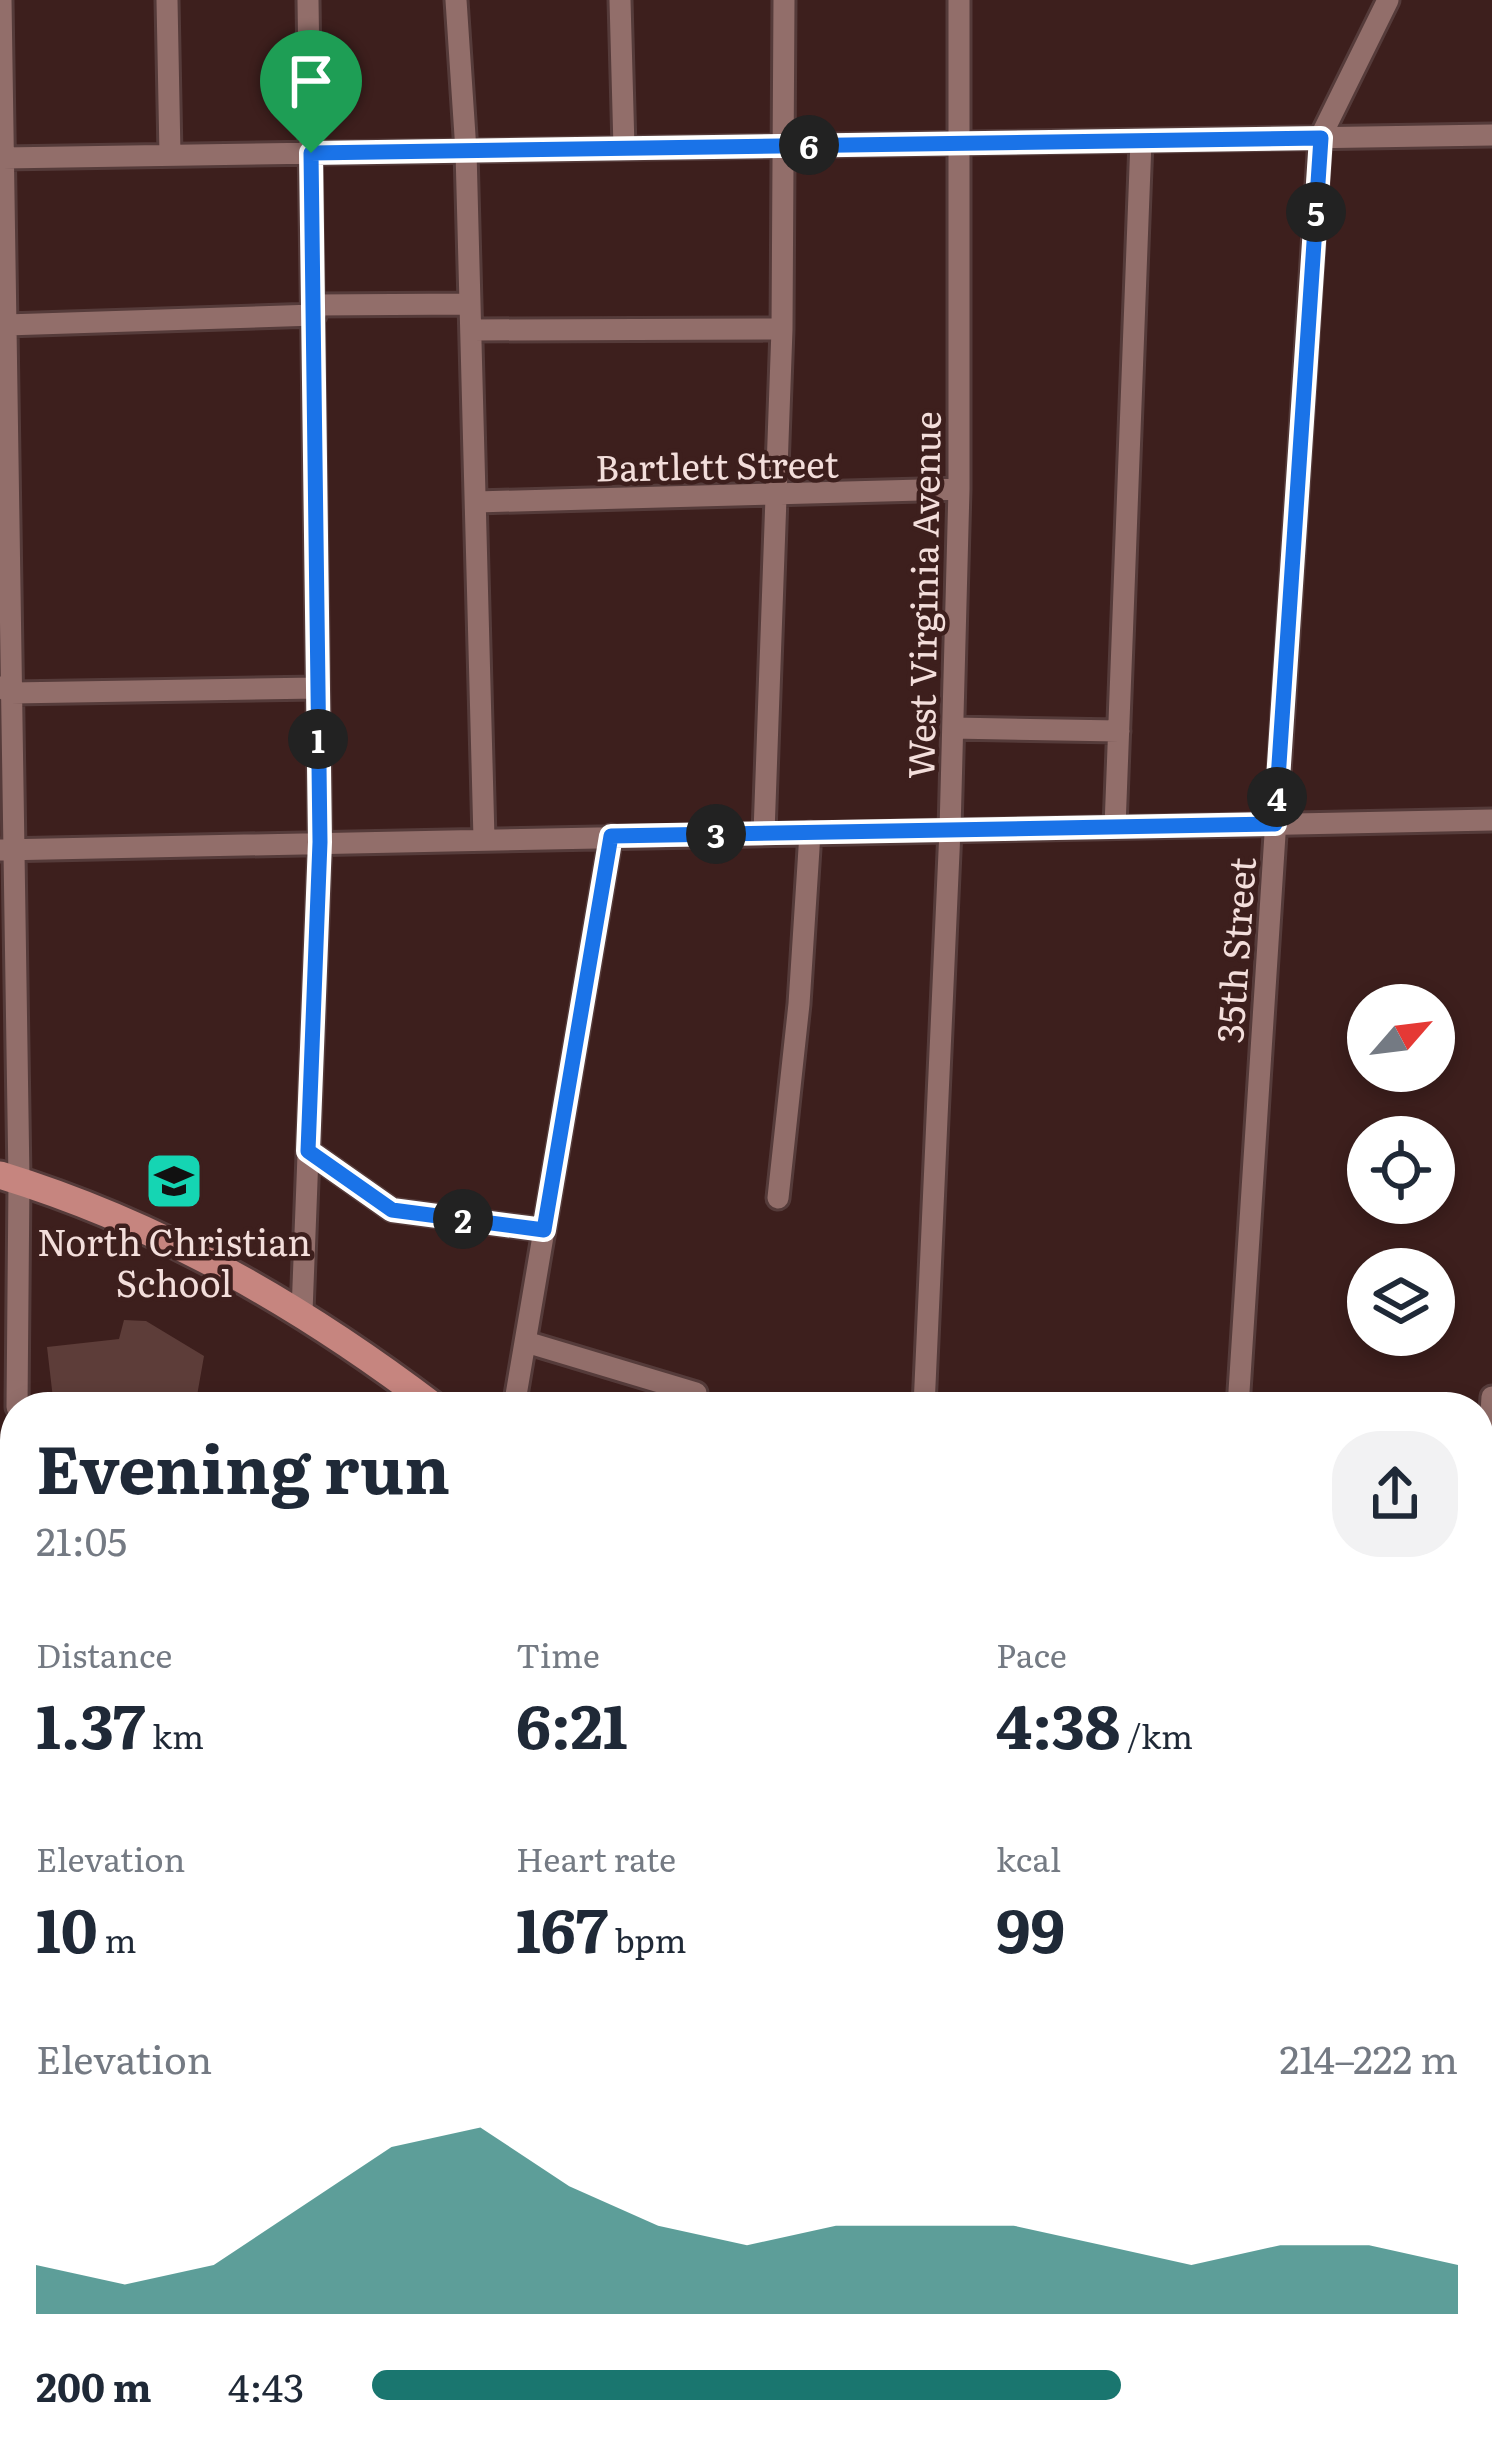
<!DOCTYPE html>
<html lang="en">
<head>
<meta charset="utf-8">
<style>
	:root { --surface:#fff; --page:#f2f2f3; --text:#1f2937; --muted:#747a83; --accent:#1a766f }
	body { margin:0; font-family:Literata,serif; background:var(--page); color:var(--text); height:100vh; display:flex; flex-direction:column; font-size:45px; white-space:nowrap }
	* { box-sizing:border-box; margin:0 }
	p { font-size:39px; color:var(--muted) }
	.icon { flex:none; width:66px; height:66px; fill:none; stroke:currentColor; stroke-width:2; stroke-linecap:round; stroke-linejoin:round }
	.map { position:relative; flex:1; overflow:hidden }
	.panel { position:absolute; left:0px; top:1392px; width:1494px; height:1062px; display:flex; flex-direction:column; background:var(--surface); border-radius:48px 48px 0 0; box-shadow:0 6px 18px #0003 }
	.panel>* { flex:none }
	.needle { width:78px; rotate:62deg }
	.buttons { position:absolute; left:1347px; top:984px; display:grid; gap:24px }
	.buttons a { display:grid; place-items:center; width:108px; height:108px; border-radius:50%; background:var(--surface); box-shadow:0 6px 18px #0003; font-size:60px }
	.pin { position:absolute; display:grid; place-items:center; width:102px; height:102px; color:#fff; margin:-123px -51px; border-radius:50% 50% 50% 0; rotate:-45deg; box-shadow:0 0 12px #0007 }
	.pin .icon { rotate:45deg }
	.km { position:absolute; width:60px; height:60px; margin:-30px; border-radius:50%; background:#222; color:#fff; font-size:33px; line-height:60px; text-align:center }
	.round { display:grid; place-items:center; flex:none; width:126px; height:126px; border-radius:48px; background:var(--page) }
	.summary { display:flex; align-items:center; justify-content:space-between; height:204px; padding:0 36px }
	h1 { font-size:66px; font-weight:700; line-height:90px }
	.stats { display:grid; grid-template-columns:repeat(3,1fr); gap:18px; height:204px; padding:12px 36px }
	.stats div { display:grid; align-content:center }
	.stats b { font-size:60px; font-weight:700 }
	.stats small { font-size:33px; font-weight:400 }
	.stats p { font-size:33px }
	.chart { height:336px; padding:24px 36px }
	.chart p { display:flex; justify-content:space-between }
	.chart svg { width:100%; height:216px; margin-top:12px; fill:var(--accent); opacity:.7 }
	ul { padding:0 36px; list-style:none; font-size:39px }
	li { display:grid; grid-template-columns:192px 144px 1fr; align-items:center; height:90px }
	li i { height:30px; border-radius:15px; background:var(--accent) }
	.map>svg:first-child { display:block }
	.building { fill:#5d3d39 }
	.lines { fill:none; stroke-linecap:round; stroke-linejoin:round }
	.minor-casing { stroke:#553b3a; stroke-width:27 }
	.major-casing { stroke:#553b3a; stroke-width:33 }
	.minor { stroke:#926e6a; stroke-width:21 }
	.major { stroke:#c6857f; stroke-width:27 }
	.route-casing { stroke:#fff; stroke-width:24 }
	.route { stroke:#1a73e8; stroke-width:15 }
	.labels { text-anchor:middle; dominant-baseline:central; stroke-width:9; stroke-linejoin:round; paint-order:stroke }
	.street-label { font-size:36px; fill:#f3dedb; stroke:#3d1f1d }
	.poi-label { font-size:36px; fill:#f3dedb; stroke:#3d1f1d }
</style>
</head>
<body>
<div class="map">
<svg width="1492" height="2454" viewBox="0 0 1492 2454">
	<rect width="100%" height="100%" fill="#3d1f1d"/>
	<!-- building -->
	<path class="building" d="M124,1320l22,1 58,35 -9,51h-141l-7,-60 72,-8z"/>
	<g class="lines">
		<defs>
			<path id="minor" d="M1,0l18,1180 -2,227
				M167,0l3,155
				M456,0l10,151 18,688
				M620,0l4,148
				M3,158l1489,-23
				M315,305l155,-1
				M6,325l309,-10
				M471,330l311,-1
				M476,502l483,-13
				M1,687l10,6 306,-5
				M953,728l166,3
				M1115,827l26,-686
				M764,833l18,-504 2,-329
				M0,850l1492,-30
				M308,1151l84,59 152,20
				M778,1198l21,-194 11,-171
				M302,1312l18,-471 -12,-841
				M526,1342l170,51
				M514,1407l97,-571
				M924,1407l26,-577 9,-341v-489
				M1238,1407l82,-1269 68,-138
				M0,1474l15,-1
				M1479,1596l13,-199
				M0,2006l15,4
				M1479,2068l1,-23 12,-12
				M1479,2168l13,4
				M1479,2269l13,2
				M1479,2345l13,-3
				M33,2439l1,15
				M164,2439l2,15
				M445,2439v15
				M1390,2439l3,15"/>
			<path id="major" d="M0,1175c160,49 302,131 435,232
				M1479,2216l13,4"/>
		</defs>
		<!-- minor casing -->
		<use href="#minor" class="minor-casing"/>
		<!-- major casing -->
		<use href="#major" class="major-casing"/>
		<!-- minor -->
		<use href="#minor" class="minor"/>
		<!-- major -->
		<use href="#major" class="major"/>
	</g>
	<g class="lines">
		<defs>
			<path id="route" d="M1321,138l-46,686 -664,12 -67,394 -152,-20 -84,-59 12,-309 -9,-689z"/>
		</defs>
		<!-- route casing -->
		<use href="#route" class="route-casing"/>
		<!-- route -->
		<use href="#route" class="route"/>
	</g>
	<!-- icons -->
	<defs>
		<symbol id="school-square" viewBox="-11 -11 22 22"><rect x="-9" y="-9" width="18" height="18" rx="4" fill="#15d5b3" stroke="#3d1f1d"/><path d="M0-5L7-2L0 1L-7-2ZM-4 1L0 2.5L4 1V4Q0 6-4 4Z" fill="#111"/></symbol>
	</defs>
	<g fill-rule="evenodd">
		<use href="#school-square" x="141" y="1148" width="66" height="66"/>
	</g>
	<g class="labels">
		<!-- street labels -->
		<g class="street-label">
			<text transform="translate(717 464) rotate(-1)">Bartlett Street</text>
			<text transform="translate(922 595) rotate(-89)">West Virginia Avenue</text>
			<text transform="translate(1234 950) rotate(-86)">35th Street</text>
		</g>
		<!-- poi labels -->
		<g class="poi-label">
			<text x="174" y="1240">North Christian<tspan x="174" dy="41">School</tspan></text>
		</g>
	</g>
</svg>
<div class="buttons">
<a><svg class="needle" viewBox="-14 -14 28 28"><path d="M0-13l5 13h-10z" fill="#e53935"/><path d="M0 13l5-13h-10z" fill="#747a83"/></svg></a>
<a><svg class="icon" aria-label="locate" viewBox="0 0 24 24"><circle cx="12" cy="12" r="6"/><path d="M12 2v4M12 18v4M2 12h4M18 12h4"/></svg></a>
<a><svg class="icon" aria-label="layers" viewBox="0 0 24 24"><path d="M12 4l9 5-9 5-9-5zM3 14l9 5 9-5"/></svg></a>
</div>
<div class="pin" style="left:311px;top:153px;background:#1e9e55"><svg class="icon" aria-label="arrive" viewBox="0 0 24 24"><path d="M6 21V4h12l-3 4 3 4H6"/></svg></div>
<b class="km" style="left:318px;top:739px">1</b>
<b class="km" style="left:463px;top:1219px">2</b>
<b class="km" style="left:716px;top:834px">3</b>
<b class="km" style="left:1277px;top:797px">4</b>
<b class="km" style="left:1316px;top:212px">5</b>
<b class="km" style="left:809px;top:145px">6</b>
<section class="panel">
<div class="summary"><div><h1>Evening run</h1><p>21:05</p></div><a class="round"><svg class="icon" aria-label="share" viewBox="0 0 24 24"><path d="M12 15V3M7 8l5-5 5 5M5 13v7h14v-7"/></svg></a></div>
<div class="stats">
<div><p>Distance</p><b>1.37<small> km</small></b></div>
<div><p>Time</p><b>6:21</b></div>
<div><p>Pace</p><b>4:38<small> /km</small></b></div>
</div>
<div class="stats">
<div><p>Elevation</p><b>10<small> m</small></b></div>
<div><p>Heart rate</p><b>167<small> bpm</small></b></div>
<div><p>kcal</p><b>99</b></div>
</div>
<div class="chart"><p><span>Elevation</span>214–222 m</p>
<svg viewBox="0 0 160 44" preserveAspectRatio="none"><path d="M0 44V34L10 38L20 34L30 22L40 10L50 6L60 18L70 26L80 30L90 26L100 26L110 26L120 30L130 34L140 30L150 30L160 34V44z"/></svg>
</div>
<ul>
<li><b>200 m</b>4:43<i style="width:69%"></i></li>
</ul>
</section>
</div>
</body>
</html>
